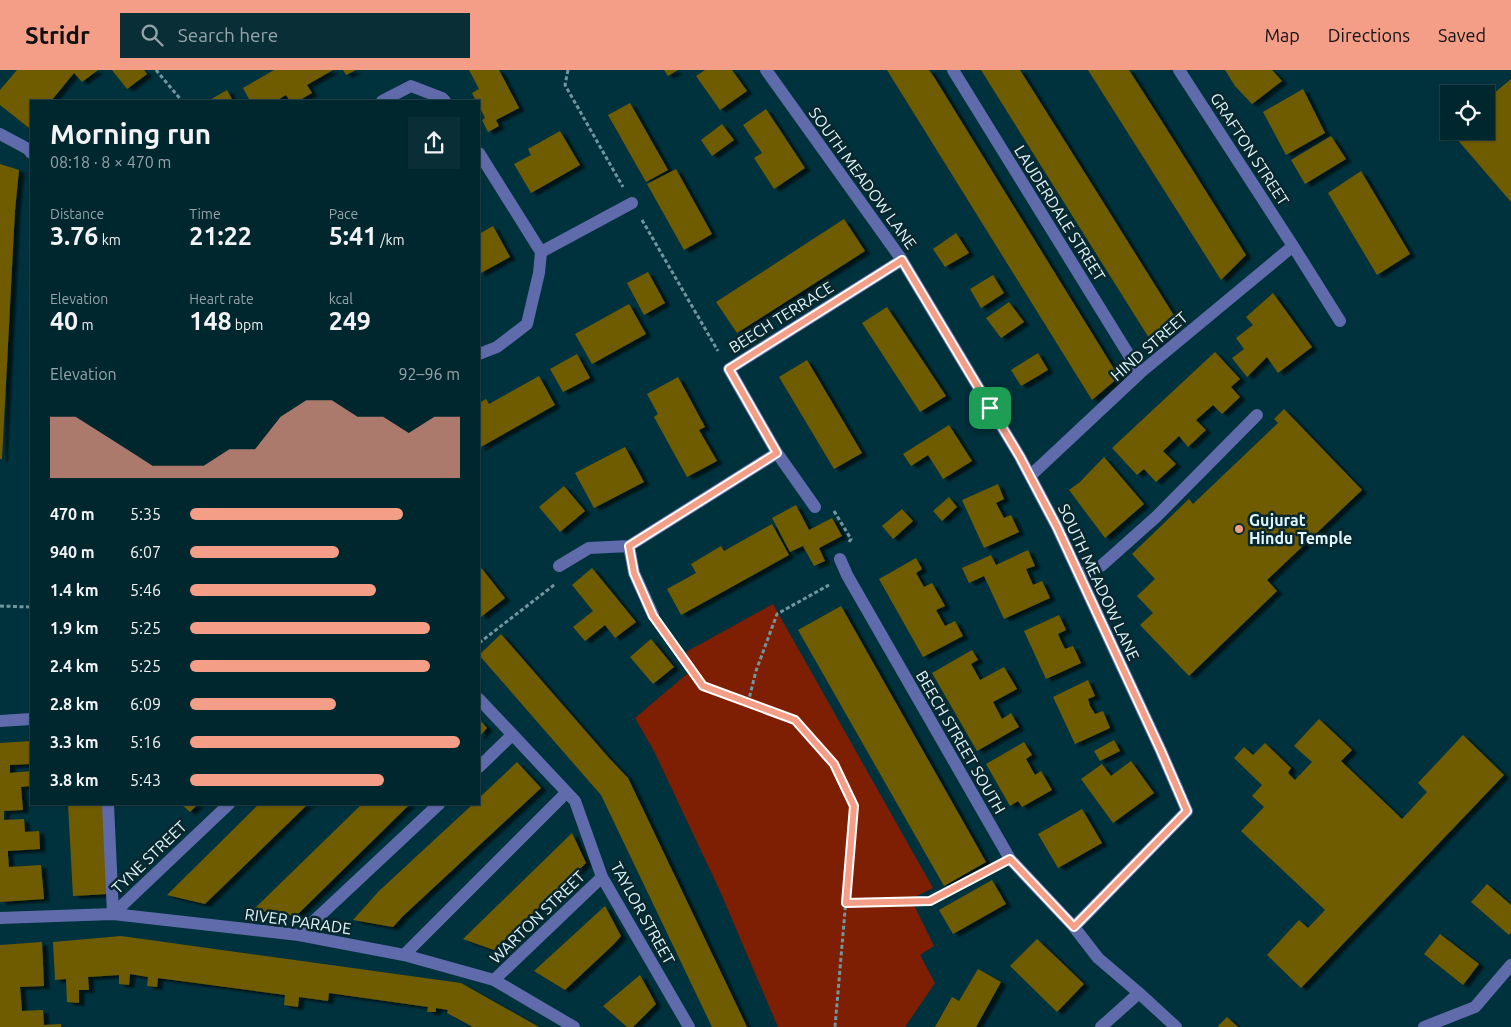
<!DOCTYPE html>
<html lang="en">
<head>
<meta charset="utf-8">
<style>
	:root { --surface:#00262e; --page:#0a2e36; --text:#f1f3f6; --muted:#95a5aa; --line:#22434a; --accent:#f49e88 }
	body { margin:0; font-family:Ubuntu,sans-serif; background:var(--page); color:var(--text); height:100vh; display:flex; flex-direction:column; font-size:19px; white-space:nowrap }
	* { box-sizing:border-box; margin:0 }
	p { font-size:16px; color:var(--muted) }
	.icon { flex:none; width:28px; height:28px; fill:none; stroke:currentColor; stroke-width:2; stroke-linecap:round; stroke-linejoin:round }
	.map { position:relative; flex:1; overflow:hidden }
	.panel { position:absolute; left:30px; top:30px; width:450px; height:705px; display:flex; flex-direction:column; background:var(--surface); border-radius:0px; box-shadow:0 1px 4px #0004,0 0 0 1px var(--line) }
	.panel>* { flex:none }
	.buttons { position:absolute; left:1440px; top:15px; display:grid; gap:10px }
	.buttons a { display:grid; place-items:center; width:55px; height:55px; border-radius:0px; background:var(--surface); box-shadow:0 1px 4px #0004,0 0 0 1px var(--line); font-size:25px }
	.pin { position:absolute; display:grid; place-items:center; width:42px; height:42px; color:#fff; margin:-21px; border-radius:10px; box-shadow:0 2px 8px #0006 }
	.round { display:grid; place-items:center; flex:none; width:52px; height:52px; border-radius:0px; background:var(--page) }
	.head { display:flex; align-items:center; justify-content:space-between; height:85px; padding:0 20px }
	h1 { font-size:28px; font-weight:700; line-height:38px }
	.metrics { display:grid; grid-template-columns:repeat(3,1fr); gap:8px; height:85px; padding:5px 20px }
	.metrics div { display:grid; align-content:center }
	.metrics b { font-size:25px; font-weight:700 }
	.metrics small { font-size:14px; font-weight:400 }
	.metrics p { font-size:14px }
	.chart { height:140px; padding:10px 20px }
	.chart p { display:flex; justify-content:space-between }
	.chart svg { width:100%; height:90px; margin-top:5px; fill:var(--accent); opacity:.7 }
	ul { padding:0 20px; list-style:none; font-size:16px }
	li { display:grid; grid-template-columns:80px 60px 1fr; align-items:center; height:38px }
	li i { height:12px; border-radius:6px; background:var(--accent) }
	header { display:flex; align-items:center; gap:30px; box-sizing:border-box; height:70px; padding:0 25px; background:var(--accent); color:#111 }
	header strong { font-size:24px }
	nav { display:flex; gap:28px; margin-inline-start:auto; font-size:18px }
	.search { width:350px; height:45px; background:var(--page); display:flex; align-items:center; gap:12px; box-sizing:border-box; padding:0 18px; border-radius:0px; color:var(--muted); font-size:19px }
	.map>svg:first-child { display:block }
	.green { fill:#7e1e02 }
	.building { fill:#6f5c01; filter:url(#shadow) }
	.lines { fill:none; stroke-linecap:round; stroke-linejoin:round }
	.path { stroke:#71969f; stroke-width:3; stroke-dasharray:4 2.5; stroke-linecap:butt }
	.minor { stroke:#606bab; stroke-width:12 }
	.route-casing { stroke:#fff; stroke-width:10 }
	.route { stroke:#f49e88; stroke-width:6 }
	.poi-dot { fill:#f49e88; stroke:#0a272d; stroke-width:2 }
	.labels { text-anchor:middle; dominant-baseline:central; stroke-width:5; stroke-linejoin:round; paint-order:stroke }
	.street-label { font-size:16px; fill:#dff7fd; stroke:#0a272d }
	.poi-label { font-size:16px; font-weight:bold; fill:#dff7fd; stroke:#0a272d; text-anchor:start }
</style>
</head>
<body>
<header>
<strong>Stridr</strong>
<div class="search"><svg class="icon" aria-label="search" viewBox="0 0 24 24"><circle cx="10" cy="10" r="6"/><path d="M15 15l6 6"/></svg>Search here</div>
<nav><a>Map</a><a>Directions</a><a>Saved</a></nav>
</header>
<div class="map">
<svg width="1511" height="957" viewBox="0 0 1511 957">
	<defs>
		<filter id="shadow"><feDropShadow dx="5.5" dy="3" stdDeviation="1" flood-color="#0009"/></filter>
	</defs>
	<rect width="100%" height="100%" fill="#00323d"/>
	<!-- green -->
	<path class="green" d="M773,534l160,284 -22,11 23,47 -14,9 15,28 -30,44h-127l-58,-136 -66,-140 -19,-33 59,-50 -8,-16z"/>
	<!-- building -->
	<path class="building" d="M17,0h81l-16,12 -8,-9 -23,28h-20v24l-2,3 -29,-23v-15z
		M112,0h32l3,4 -20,15z
		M274,0h59l-26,15 5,8 -14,8h-8l-4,-6 -10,6h-26l-7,-13z
		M343,0h13l-10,5z
		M469,0h30l20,38 -23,12 3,6 -11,6 -6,-12 3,-2 -6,-12v-5h-3l-4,-8 7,-4z
		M664,0h14l-10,6z
		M705,0h27l15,21 -27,19 -24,-34z
		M887,0h42l5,7 185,300 -27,23z
		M981,0h39l73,116 85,136 -24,24z
		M1088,0h41l32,50 85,135 -25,25z
		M1225,0h47l10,11 -30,23 -17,-18z
		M1511,9v123l-61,-71h36v-37h-9l9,-8 7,8z
		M1303,19l22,44 -39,22 -23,-43z
		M227,20l6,11h-25z
		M630,33l38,67 -22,12 -38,-67z
		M766,39l39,59 -31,21 -20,-31 8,-5 -19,-28z
		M1449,47v12l-6,-7z
		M722,54l12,16 -22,16 -11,-16z
		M560,61l20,34 -49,28 -17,-29 17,-9 -3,-6z
		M1331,66l15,23 -41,25 -14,-24z
		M0,94l19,6 -4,40 -13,249h-2z
		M676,99l36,65 -28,16 -37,-66z
		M1361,101l49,83 -33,21 -49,-82z
		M844,149l21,32 -128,82 -21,-31z
		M493,156l17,31 -31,17v-40z
		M956,163l13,20 -24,14 -12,-18z
		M648,202l17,31 -21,12 -17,-32z
		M993,205l11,18 -23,15 -11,-19z
		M1273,223l39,54 -34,26 -11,-16 -20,20 -15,-19 12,-9 -8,-11 17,-13 -7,-8z
		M1009,232l15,20 -23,16 -15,-20z
		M629,234l17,30 -54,30 -17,-30z
		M887,237l59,89 -26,16 -58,-89z
		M1215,282l25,27 -9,8 9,10 -18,17 -9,-9 -17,15 10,10 -18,17 -9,-11 -16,15 13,13 -20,18 -12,-13 -7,6 -25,-27z
		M1038,283l10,17 -27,16 -10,-16z
		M577,284l13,24 -27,14 -13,-23z
		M807,290l55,93 -28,16 -55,-92z
		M539,306l16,29 -76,43v-45l7,-4 3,5z
		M678,307l27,50 -6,3 18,31 -30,16 -33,-60 4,-3 -11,-20z
		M1284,339l78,81 -95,90 10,11 -88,85 -49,-51 13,-12 -16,-17 18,-17 -23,-25 57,-55 4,5 85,-81 -4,-4z
		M949,355l23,36 -29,18 -15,-24 -17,11 -8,-12z
		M625,377l19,35 -50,26 -19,-35z
		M1104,387l40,47 -39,34 -36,-48 11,-8z
		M998,414l6,15 -8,4 8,15 7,-3 8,17 -35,16 -22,-48z
		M564,416l21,25 -25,21 -21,-25z
		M949,427l8,10 -15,14 -9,-10z
		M796,435l13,25 23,-12 10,18 -23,12 6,13 -11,5 -11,-20 -13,6 -18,-34z
		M902,439l11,12 -20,18 -11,-13z
		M772,454l17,31 -108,60 -14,-26 29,-16 -5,-9 30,-18 3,5z
		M1028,480l7,16 -9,3 3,7 4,9 9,-4 8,17 -46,21 -20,-43 -15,7 -7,-15 29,-13 5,10z
		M916,488l6,11 -6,4 8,14 8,-4 13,23 -9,4 9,16 10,-5 8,15 -40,21 -44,-78z
		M479,495l26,33 -24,19 -2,-3z
		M592,498l44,54 -21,16 -10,-13 -20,16 -12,-14 20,-16 -21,-26z
		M841,536l145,256 -42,24 -146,-256z
		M1059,545l7,15 -8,4 3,7 4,8 8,-3 8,17 -35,16 -22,-48z
		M501,564l108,124 19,20 119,249h-35l-111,-232 -122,-140z
		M651,569l23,28 -21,17 -23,-27z
		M972,580l6,10 -7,4 9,16 24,-13 13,22 -24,13 9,17 9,-6 8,14 -42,24 -45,-78z
		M1088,610l7,16 -7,3 2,7 5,8 8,-3 7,17 -35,16 -22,-47z
		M479,649l8,9 -8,9z
		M1319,649l33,31 -11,11 61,58 25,-27 -9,-9 45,-48 41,40 -203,213 -34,-33 32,-35 9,8 17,-18 -84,-79 23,-24 -12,-11 10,-11 -28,-27 10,-11 9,8 12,-12 26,25 -3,5 7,7 17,-18 -18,-16z
		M1114,670l6,11 -20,10 -6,-10z
		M31,671v23l-21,1v8l21,-2v15l-10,1 2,23 -19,1v9l20,-1 1,13 14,-1 1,18 -32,2v5l1,11 32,-2 3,34 -44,3v-159z
		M1024,672l8,13 -6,4 9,16 6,-4 11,19 -30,17 -4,-6 -8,5 -24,-42z
		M1131,691l23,32 -41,30 -32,-44 21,-15 9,12z
		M517,692l24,26 -138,128 -10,11 -40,-7 26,-29 94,-87h6v-6z
		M68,734h35l5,90 -35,2z
		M181,734h17l-8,8z
		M259,734h49l-103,100 -38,-9z
		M362,734h48l-114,112 -43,-6z
		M1082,739l20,34 -44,25 -20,-34z
		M572,763l14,30 -92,87 -31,-11z
		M992,810l14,24 -53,30 -14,-24z
		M1487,814l24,21v28l-2,2 -38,-33z
		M605,836l16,30 -7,8 -49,46 -31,-19z
		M1440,864l39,30 -16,21 -39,-31z
		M121,866l340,47 78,44h-66l-26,-14 1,-3 -12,-2v4h-9l1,-5 -99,-14 -1,8 -29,-4 -1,10 -14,-2 1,-10 -127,-17 -1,9 -10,-1 1,-9 -18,-3 -1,11 -10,-1v-9l-31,2 1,13h-10v13l-12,-1 -1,-23 -11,1 -2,-38z
		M1037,869l47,45 -27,28 -47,-46z
		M42,872l2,44 -24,1 2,24 21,-1 1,15 17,-1v3h-61v-82z
		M978,899l23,13 -25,45h-41l17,-30 7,4z
		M640,905l16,29 -23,23h-6l-24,-21z
		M1227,947l11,10h-19l-1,-1z"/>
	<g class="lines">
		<!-- path -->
		<path class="path" d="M156,0l26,31
			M568,0l-3,15 58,102
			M642,150l76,131
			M834,441l17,28 -2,3
			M0,536l31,1
			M664,562l39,54 92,34 39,44 20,42 -19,221
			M479,573l75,-58
			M748,633l8,-32 21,-57 52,-29
			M846,833l84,-2 61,-32"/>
		<!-- minor -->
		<path class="minor" d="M766,0l136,190 118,197 37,70 104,224 26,60 -113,116 24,31 41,35 37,34
			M953,0l187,303
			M1179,0l114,176 47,75
			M382,31l29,-15 31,12 3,3
			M0,64l28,15 3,4
			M479,83l62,99 -2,21 -12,51 -30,23 -18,7
			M541,182l91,-49
			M777,383l38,54
			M1030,406l110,-103 153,-127
			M629,476l5,27 19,42
			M840,489l7,16 163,284 64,68
			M559,496l30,-18 40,-2 148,-93 -48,-84 173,-109
			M1079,505l22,-9 55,-49 101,-102
			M479,629l96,102 27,76 87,150
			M0,651l31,-2
			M479,697l33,-32
			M108,734l5,110
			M113,844l116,-110
			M0,848l113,-4 186,21 105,20 90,25 80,47
			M299,865l140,-131
			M404,885l162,-162
			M494,910l108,-103
			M1101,957l38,-34
			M1424,957l51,-20 36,-42"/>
	</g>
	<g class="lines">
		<defs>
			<path id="route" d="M902,190l118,197 37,70 104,224 26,60 -113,116 -64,-68 -80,42 -84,2 8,-97 -20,-42 -39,-44 -92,-34 -50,-70 -19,-43 -5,-27 148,-93 -48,-84z"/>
		</defs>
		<!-- route casing -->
		<use href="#route" class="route-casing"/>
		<!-- route -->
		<use href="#route" class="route"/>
	</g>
	<!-- markers -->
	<circle class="poi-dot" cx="1239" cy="459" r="5"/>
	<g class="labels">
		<!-- street labels -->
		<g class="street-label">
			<text transform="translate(1250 79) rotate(57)">GRAFTON STREET</text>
			<text transform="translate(863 108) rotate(54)">SOUTH MEADOW LANE</text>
			<text transform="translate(1060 143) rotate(58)">LAUDERDALE STREET</text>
			<text transform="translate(781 247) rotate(-32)">BEECH TERRACE</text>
			<text transform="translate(1149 276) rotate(-41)">HIND STREET</text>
			<text transform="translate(1099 512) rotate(65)">SOUTH MEADOW LANE</text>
			<text transform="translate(961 672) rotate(60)">BEECH STREET SOUTH</text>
			<text transform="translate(149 787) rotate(-44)">TYNE STREET</text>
			<text transform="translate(643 843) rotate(61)">TAYLOR STREET</text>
			<text transform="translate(537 847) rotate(-44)">WARTON STREET</text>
			<text transform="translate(298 851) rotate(8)">RIVER PARADE</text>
		</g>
		<!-- poi labels -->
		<g class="poi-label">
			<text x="1249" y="450">Gujurat<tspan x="1249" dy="18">Hindu Temple</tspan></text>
		</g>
	</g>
</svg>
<div class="buttons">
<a><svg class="icon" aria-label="locate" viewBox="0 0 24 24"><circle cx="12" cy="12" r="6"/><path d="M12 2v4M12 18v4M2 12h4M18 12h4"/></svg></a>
</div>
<div class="pin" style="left:990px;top:338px;background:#1e9e55"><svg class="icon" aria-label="arrive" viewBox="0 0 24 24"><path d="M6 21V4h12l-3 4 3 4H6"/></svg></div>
<section class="panel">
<div class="head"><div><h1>Morning run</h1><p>08:18 · 8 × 470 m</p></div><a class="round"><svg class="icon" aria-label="share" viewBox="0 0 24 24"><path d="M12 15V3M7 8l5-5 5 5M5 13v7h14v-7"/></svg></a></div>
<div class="metrics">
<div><p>Distance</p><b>3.76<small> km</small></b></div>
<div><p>Time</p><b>21:22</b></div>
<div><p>Pace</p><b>5:41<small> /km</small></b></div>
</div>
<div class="metrics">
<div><p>Elevation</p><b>40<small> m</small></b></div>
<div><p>Heart rate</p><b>148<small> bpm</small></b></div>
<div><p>kcal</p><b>249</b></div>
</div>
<div class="chart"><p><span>Elevation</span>92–96 m</p>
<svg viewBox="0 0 160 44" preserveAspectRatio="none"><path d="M0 44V14L10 14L20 22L30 30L40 38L50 38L60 38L70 30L80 30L90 14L100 6L110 6L120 14L130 14L140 22L150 14L160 14V44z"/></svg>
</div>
<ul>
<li><b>470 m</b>5:35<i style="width:79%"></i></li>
<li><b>940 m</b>6:07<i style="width:55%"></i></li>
<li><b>1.4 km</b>5:46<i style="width:69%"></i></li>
<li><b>1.9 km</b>5:25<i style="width:89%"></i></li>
<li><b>2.4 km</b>5:25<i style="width:89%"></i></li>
<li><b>2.8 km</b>6:09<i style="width:54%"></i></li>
<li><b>3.3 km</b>5:16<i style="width:100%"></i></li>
<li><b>3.8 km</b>5:43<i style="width:72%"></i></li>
</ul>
</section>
</div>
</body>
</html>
